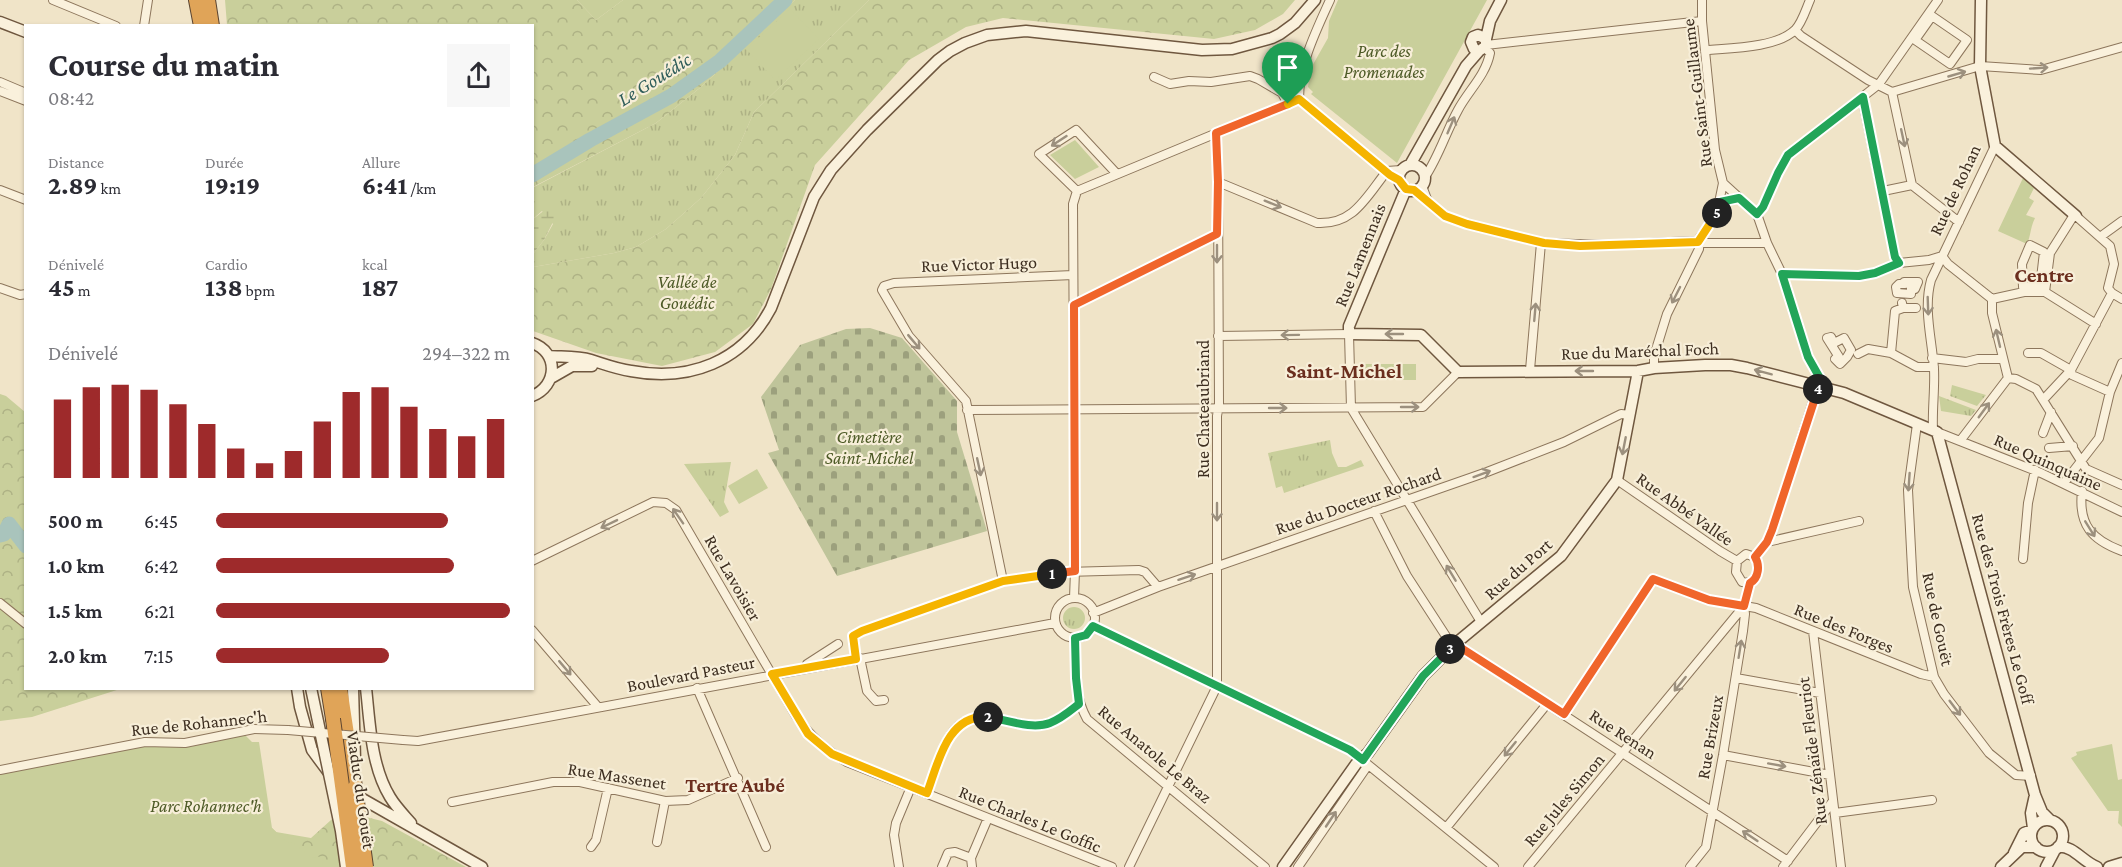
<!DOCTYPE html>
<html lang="fr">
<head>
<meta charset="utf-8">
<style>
	:root { --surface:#fff; --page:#f7f7f7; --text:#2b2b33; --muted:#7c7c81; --accent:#9e2a2b }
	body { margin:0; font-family:"Crimson Pro",serif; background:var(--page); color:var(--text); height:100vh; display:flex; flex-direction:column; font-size:22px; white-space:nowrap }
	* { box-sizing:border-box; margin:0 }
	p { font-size:20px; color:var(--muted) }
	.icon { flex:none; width:33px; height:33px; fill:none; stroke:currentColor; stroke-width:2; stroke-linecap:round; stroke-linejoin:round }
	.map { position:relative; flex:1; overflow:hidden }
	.sheet { position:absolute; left:24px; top:24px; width:510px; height:666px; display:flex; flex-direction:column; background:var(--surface); border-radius:0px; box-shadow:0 2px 4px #0004 }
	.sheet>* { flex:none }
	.pin { position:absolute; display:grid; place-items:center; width:51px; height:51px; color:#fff; margin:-62px -26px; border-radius:50% 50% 50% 0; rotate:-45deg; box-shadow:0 0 6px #0007 }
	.pin .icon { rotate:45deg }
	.km { position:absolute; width:30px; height:30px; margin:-15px; border-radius:50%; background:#222; color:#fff; font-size:16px; line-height:30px; text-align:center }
	.round { display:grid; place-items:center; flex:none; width:63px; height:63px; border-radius:0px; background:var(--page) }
	.headline { display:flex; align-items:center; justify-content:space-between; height:102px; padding:0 24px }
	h1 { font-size:33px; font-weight:700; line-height:45px }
	.stats { display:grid; grid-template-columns:repeat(3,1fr); gap:9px; height:102px; padding:6px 24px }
	.stats div { display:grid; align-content:center }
	.stats b { font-size:26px; font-weight:700 }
	.stats small { font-size:16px; font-weight:400 }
	.stats p { font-size:16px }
	.chart { height:168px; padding:12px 24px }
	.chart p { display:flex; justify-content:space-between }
	.chart svg { width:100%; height:108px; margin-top:6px; stroke:var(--accent); stroke-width:6 }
	ul { padding:0 24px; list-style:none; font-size:20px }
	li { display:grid; grid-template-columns:96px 72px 1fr; align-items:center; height:45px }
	li i { height:15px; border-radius:8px; background:var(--accent) }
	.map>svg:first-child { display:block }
	.grass { fill:url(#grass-tufts) }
	.forest { fill:url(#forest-crowns) }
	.wetland { fill:url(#wetland-marsh) }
	.cemetery { fill:url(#cemetery-stones) }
	.park { fill:#c9cf9b }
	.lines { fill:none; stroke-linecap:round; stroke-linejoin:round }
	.river { stroke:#a9c4bc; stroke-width:15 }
	.street-casing { stroke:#8d765c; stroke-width:10 }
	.secondary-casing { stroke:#6f573f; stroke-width:13 }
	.highway-casing { stroke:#5b4430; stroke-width:16 }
	.street { stroke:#faf1dc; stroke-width:8 }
	.secondary { stroke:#faf1dc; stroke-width:10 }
	.highway { stroke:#e0a458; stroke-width:14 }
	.street-bridge-casing { stroke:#8d765c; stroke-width:10; stroke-linecap:butt }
	.secondary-bridge-casing { stroke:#6f573f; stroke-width:13; stroke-linecap:butt }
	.highway-bridge-casing { stroke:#5b4430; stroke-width:16; stroke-linecap:butt }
	.street-bridge { stroke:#faf1dc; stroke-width:8 }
	.secondary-bridge { stroke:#faf1dc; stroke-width:10 }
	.highway-bridge { stroke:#e0a458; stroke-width:14 }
	.oneway { stroke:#9c907e }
	.split-1-casing { stroke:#fff; stroke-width:12 }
	.split-2-casing { stroke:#fff; stroke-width:12 }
	.split-3-casing { stroke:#fff; stroke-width:12 }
	.split-4-casing { stroke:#fff; stroke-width:12 }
	.split-5-casing { stroke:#fff; stroke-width:12 }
	.split-6-casing { stroke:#fff; stroke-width:12 }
	.split-1 { stroke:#f0652b; stroke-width:8 }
	.split-2 { stroke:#f5b400; stroke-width:8 }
	.split-3 { stroke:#22a559; stroke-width:8 }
	.split-4 { stroke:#f0652b; stroke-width:8 }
	.split-5 { stroke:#22a559; stroke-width:8 }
	.split-6 { stroke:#f5b400; stroke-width:8 }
	.labels { text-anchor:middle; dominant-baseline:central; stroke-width:4.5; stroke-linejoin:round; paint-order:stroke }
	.park-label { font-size:18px; font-style:italic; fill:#4d5a26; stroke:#f7eed8 }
	.street-label { font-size:18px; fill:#3d2e20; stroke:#f7eed8 }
	.water-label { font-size:20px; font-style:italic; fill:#2f5d5a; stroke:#f7eed8 }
	.neighbourhood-label { font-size:20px; font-weight:bold; fill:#6b2e1e; stroke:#f7eed8 }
	.quarter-label { font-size:21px; font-weight:bold; fill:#6b2e1e; stroke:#f7eed8 }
</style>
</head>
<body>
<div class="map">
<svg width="2122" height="867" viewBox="0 0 2122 867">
	<defs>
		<pattern id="grass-tufts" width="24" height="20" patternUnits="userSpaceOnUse" patternTransform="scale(1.5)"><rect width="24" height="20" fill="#c9cf9b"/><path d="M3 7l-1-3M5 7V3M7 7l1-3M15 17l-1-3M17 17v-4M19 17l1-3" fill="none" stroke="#aeb285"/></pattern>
		<pattern id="forest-crowns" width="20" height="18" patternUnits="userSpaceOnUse" patternTransform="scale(1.5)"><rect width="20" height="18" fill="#c9cf9b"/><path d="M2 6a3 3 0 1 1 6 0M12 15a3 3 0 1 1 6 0" fill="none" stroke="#aeb285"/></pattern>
		<pattern id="wetland-marsh" width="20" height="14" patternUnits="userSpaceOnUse" patternTransform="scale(1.5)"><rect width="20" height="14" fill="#c9cf9b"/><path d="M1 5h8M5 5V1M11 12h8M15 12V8" fill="none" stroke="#aeb285"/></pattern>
		<pattern id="cemetery-stones" width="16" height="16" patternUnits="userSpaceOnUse" patternTransform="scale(1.5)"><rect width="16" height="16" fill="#bfc49a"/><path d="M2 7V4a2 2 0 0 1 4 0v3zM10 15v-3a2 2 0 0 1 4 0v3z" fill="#9ca07d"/></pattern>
	</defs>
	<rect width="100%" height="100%" fill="#f0e4c8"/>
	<!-- grass -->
	<path class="grass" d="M795,0h74l-115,112 -19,43 -34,43 -35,31 -30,18 -22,6 -81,14v-13l11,-14 9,-16 -11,-13 -9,8 -1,-31 124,-65 45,-36z
		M1952,385l34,10 -9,11 -27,-10z
		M1939,396l37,14 -5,6 -30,-5z
		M1330,440l2,13 6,14h8l15,-7 3,6 -80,27 -2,-7 -6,2 -8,-35z
		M731,462l-7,40 5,10 -9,5 -36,-53z
		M1063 618a11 11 0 1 1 22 0a11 11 0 1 1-22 0Z"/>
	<!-- forest -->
	<path class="forest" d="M225,0h352l19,20 27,-20h172l-94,87 -45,36 -123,64 -1,-161 -305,-1z
		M869,0h426l-12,14 -28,16 -41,9 -211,-21 -37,9 -57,33 -94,105 -44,124 -18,35 -38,28 -53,14 -66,-13 -63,-22v-64l81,-14 22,-6 30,-18 35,-31 34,-43 19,-43z
		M0,394l6,2 19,16 1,276 94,1 -88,28 -32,4z
		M341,811l41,10 84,46h-466l272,-39 4,4 35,6z"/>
	<!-- wetland -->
	<path class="wetland" d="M546,209l7,1 3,6 -12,24 -11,14v-35z"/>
	<!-- cemetery -->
	<path class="cemetery" d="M870,328l32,10 55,63v31l30,99 -150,45 -69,-123 11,-3 -18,-53 39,-52 46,-16z"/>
	<!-- park -->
	<path class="park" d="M577,0h46l-27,20z
		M1338,0h149l-90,163 -86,-69 2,-2 -5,-5 3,-19 17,-30 1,-17z
		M790,9l29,30 -44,41 -29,-31z
		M1075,140l24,27 -24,12 -25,-24z
		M2023,178l11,10 -5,10 5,3 -8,14 9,3c-5,10 -4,17 -8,26l-29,-13z
		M1363,364h53v16h-53z
		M757,469l11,19 -29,16 -11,-18z
		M245,735l7,7h7l13,86 16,15 4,-1 20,16 11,-2 -1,11h-322v-94l141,-27 48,1z
		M2112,744l6,36 4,-1v48l-4,-4 1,-12h-11l-37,-53 6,-3 -1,-3z"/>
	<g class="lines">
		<!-- river -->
		<path class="river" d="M532,175l58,-35 81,-44 49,-35 65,-61
			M0,535l4,-1 5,-10 17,22"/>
		<defs>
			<path id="street" d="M53,0l63,26
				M1932,16l35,24 -17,24 -35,-24z
				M144,26l4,-26
				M1795,30l6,6 67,44 24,12
				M1486,45l216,-24
				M1707,50c24,-2 69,-2 88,-20 7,-7 11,-21 15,-30
				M1154,77l16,7 19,-3 22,1 39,-6 8,3 24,14 6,11
				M0,82l26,11
				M0,91l26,10
				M1892,92l88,-26 61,4 81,-23
				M1892,92l20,93 47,37
				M1862,97l33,160 4,6
				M1299,99l91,76 9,5
				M1299,99c0,-34 17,-68 31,-99
				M1387,171l14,-1
				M1425,177c14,-21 21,-45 33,-67 10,-19 28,-35 32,-57l-5,-5
				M1218,182l99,41c37,2 49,-26 70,-52
				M1723,183l34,31 10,29 15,31 26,83 13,23 -6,15 -43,135 -5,12 -12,15
				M1422,186l5,13
				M0,190l26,10
				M1414,190l31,26 22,8 77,19 64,2 84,-4 13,2h62
				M1077,191l222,-92
				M1077,191l-38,-37 37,-24 40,43
				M1883,191l29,-6
				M1757,214l6,-7 15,-34 10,-18 91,-71 59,-84
				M2076,216l34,30 4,18 -6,24 4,5
				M2100,237l22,-16
				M2030,245l14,7 -4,35h-17l-1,-23z
				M1942,256l6,8 44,35
				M1782,274l77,2 16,-3 24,-10 30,-3 13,-4
				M1904,282h14l-3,7 -4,-1v6l-14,-1 -1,-6 3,-3h6z
				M0,288l20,7 6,-1
				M2045,292l5,-39 24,-38
				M2112,293l10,6
				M1992,299l32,-7h21l51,32
				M1992,299v14l16,65
				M1902,303l1,5h13
				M1074,305l143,-71
				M1903,308l-8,3 -4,42 26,14h17
				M1218,336l131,-2 2,74 130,214
				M1831,337l3,6 10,-5 7,12 -4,7 -7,7 -5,-5 4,-2 -12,-19z
				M2028,353h13l30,17 -28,30
				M1858,354l10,-5 23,4
				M1932,358l34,4 12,-3h25
				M1654,368v-12l13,-42 32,-65 1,-12 16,-20 7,-34 -8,-33 -13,-129v-21
				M1530,370l11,-127
				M2008,378l8,1 20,10 50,80 36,16
				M2110,392l-38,-17 -1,-5 41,-77
				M967,410l456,-3 35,-35
				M1917,424l-9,66 4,79 1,18 21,90 10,17 45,59 27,22 15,1
				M1933,430c-1,-20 2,-41 1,-61 -2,-30 -11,-60 -3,-89l64,-134
				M1937,432l104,41 81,39
				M2043,433l8,-21
				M1960,441l48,-63
				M2049,448l24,-2
				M1617,480l103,71 17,10
				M2064,483l35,-45 11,-46 12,-29
				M2082,491c-4,34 10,49 40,60
				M1374,511l33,65 46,71
				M1767,542l92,-21
				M2023,559l5,-56 7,-33
				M532,561l121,-59 13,1 10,7 120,206c14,20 29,34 51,46l265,105
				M1003,581l-37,-180 -57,-65 -27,-46 2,-4 10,-3 179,-8
				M1074,598l1,-27 -2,-367 4,-13
				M1055 618a20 20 0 1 1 40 0a20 20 0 1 1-40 0Z
				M0,603l26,21
				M1093,613l65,-26 329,-115 77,-30 57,-28 9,1
				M1093,626l257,124 144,117
				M532,630l66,77
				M1813,631l28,236
				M1075,638c2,29 -3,54 12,81l178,148
				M1455,644l333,217
				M860,658l7,33 9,10 8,-1
				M856,659l-3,-23 10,-5 140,-50 63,-9 73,-2 6,2 13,15
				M805,668l2,-4 31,-20
				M1736,678l84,15
				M697,688l69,159
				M1564,714l89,-135 56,21 47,8 165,66 13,3
				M403,740l15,1 637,-118
				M1723,755l107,20
				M0,770l145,-28 40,1 69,-14 34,1
				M927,793c7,-18 16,-54 31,-67 27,-23 60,6 89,-2 12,-3 22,-13 32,-20
				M452,802l101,-20h27l85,19 23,-1 50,-22
				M1835,813l97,-13
				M1446,828l101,-124
				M657,842l8,-41
				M591,847l5,-7 12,-52
				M899,867l-5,-32 2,-12 15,-36
				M942,867l6,-14 7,-1 16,6
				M972,867l-1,-9 17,-40
				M1129,867l88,-181v-270l2,-12 -1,-222 -2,-49
				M1298,867l68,-99 -3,-7
				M1528,867l216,-261
				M1690,867l16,-20 17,-92 20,-124 2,-17 -1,-8 6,-23c9,-5 10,-18 5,-26l-9,-3 -9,7 -1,11 6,10 8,1
				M1783,867l50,-66"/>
			<path id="secondary" d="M1981,0l-1,66 15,80 81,70
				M0,22l26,10
				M1486,39l4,-18 11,-21
				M1410,165l56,-99 13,-15 7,-5v-7l-8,-4 -5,2 -2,5 3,7 5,2
				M1399 178a13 13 0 1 1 26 0a13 13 0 1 1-26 0Z
				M1406,189l-57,137v8l72,1 37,37 180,-1 16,-3 51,-3h26l16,3 97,25 93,39 98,363 7,17 8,8
				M532,343c27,9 26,43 0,53
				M549,356c13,1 29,0 42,4 13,4 26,9 40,11 58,11 112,-9 140,-63l43,-111 17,-27 36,-40 71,-70 12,-9 15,-8 22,-8 39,-4 176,19 30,-1 40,-11 8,-4 15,-11 20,-23
				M551,378l21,-12h20
				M297,688l3,19 12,43 17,23
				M353,688l2,72
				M366,688c4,36 5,78 24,109 6,10 14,18 21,26
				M352,793l130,74
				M2031 836a16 16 0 1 1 32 0a16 16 0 1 1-32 0Z
				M2033,828l-2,-15 4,-18
				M2058,847c15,-2 25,15 39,20
				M2014,853l10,-20 8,-3
				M1283,867l73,-103 12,-11 55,-77 32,-32 106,-88 56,-76 21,-109
				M2001,867l21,-20h14
				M2046,867l9,-17
				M2109,867l13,-4"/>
			<path id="highway" d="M196,0l5,26
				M208,0l4,26
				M328,688l5,31
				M340,688l15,99"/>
		</defs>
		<!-- street casing -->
		<use href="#street" class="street-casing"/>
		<!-- secondary casing -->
		<use href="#secondary" class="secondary-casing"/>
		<!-- highway casing -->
		<use href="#highway" class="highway-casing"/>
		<!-- street -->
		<use href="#street" class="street"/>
		<!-- secondary -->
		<use href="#secondary" class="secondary"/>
		<!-- highway -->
		<use href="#highway" class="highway"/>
		<defs>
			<path id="street-bridge" d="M288,730l115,10"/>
			<path id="secondary-bridge" d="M311,688l30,143 5,36"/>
			<path id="highway-bridge" d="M333,719l20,148
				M355,787l11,80"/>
		</defs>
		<!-- street-bridge casing -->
		<use href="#street-bridge" class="street-bridge-casing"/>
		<!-- secondary-bridge casing -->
		<use href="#secondary-bridge" class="secondary-bridge-casing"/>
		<!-- highway-bridge casing -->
		<use href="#highway-bridge" class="highway-bridge-casing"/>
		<!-- street-bridge -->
		<use href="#street-bridge" class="street-bridge"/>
		<!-- secondary-bridge -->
		<use href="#secondary-bridge" class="secondary-bridge"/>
		<!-- highway-bridge -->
		<use href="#highway-bridge" class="highway-bridge"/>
	</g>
	<!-- one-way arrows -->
	<defs><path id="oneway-shaft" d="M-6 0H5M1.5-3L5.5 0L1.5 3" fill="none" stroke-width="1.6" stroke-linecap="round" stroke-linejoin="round" transform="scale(1.5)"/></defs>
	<g class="oneway">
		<use href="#oneway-shaft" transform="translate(2039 68) rotate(-4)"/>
		<use href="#oneway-shaft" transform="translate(1957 74) rotate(-16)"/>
		<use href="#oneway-shaft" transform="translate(1451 125) rotate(-67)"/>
		<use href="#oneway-shaft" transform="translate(1903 138) rotate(78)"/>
		<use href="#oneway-shaft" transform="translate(1059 141) rotate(147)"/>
		<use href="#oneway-shaft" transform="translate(1273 204) rotate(22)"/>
		<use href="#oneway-shaft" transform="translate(1217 254) rotate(90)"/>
		<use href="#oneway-shaft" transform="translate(1676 295) rotate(117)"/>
		<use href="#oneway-shaft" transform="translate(1928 306) rotate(88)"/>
		<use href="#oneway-shaft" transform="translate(1535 312) rotate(-85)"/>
		<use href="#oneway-shaft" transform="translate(1394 334) rotate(-180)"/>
		<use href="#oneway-shaft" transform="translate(1290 335) rotate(179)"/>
		<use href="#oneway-shaft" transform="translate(1998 338) rotate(-103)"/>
		<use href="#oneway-shaft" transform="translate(914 342) rotate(50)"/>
		<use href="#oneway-shaft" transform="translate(1584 371) rotate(-180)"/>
		<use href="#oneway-shaft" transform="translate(1763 372) rotate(-165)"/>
		<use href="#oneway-shaft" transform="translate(1410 407)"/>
		<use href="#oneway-shaft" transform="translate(1278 408)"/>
		<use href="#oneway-shaft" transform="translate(1984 410) rotate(-54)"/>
		<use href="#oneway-shaft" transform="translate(1624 446) rotate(101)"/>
		<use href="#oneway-shaft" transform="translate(979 467) rotate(78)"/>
		<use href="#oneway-shaft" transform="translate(1482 474) rotate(-20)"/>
		<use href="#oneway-shaft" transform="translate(1909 482) rotate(94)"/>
		<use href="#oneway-shaft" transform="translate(1217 512) rotate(90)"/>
		<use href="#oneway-shaft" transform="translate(678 516) rotate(-125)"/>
		<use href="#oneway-shaft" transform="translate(609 524) rotate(154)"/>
		<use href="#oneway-shaft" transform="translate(2090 529) rotate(58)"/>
		<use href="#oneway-shaft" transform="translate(1451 573) rotate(-121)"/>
		<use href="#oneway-shaft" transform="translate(1187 577) rotate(-18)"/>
		<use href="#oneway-shaft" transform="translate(1740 649) rotate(-81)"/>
		<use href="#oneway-shaft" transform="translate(565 668) rotate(50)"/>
		<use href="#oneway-shaft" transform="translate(1680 684) rotate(129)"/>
		<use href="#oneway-shaft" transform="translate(1955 708) rotate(53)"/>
		<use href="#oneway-shaft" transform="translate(1510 749) rotate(129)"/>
		<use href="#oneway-shaft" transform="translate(1777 765) rotate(10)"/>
		<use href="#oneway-shaft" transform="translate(1331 819) rotate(-56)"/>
		<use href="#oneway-shaft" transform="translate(1750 836) rotate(-146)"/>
	</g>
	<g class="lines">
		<defs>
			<path id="split-1" d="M1052,574l23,-3 -1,-266 143,-71 1,-52 -2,-49 72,-29"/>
			<path id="split-2" d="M988,717c-41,-3 -50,47 -61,76l-95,-39 -24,-20 -36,-60 84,-15 -3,-23 9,-5 141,-50 49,-7"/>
			<path id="split-3" d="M988,717c19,3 44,13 62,6 11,-4 20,-12 29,-19l-3,-26 -1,-40 11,-3 7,-9 257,124 13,10 60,-84 27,-27"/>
			<path id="split-4" d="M1450,649l5,-5 109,70 89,-135 56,21 35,6 6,-23c9,-5 10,-18 5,-26l12,-15 5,-12 46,-141"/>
			<path id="split-5" d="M1717,213l3,-11 19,-4 18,16 6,-7 15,-34 10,-18 75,-58 32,160 4,6 -24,10 -16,3 -77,-2 26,83 13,23 -3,9"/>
			<path id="split-6" d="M1288,104l11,-5 91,76 9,5 7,9 8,1 31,26 22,8 77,19 36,3 118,-4 19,-29"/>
		</defs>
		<!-- split-1 casing -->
		<use href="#split-1" class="split-1-casing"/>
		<!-- split-2 casing -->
		<use href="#split-2" class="split-2-casing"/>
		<!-- split-3 casing -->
		<use href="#split-3" class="split-3-casing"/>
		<!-- split-4 casing -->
		<use href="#split-4" class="split-4-casing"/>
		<!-- split-5 casing -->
		<use href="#split-5" class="split-5-casing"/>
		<!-- split-6 casing -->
		<use href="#split-6" class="split-6-casing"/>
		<!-- split-1 -->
		<use href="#split-1" class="split-1"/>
		<!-- split-2 -->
		<use href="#split-2" class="split-2"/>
		<!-- split-3 -->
		<use href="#split-3" class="split-3"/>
		<!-- split-4 -->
		<use href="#split-4" class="split-4"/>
		<!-- split-5 -->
		<use href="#split-5" class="split-5"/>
		<!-- split-6 -->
		<use href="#split-6" class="split-6"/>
	</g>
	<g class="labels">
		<!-- park labels -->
		<g class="park-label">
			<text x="1384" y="51">Parc des<tspan x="1384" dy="21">Promenades</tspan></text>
			<text x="687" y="282">Vallée de<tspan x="687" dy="21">Gouédic</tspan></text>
			<text x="869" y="437">Cimetière<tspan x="869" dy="21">Saint-Michel</tspan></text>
			<text x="206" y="806">Parc Rohannec'h</text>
		</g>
		<!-- street labels -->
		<g class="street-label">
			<text transform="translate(1697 93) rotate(-97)">Rue Saint-Guillaume</text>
			<text transform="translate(1955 190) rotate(-65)">Rue de Rohan</text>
			<text transform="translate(1360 255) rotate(-68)">Rue Lamennais</text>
			<text transform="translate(979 264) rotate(-2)">Rue Victor Hugo</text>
			<text transform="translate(1640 351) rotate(-2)">Rue du Maréchal Foch</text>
			<text transform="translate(1203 409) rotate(-90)">Rue Chateaubriand</text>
			<text transform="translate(2048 462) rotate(24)">Rue Quinquaine</text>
			<text transform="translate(1358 501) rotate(-19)">Rue du Docteur Rochard</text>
			<text transform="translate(1685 509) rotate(35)">Rue Abbé Vallée</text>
			<text transform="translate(1518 569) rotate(-41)">Rue du Port</text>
			<text transform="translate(733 578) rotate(60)">Rue Lavoisier</text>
			<text transform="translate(2003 609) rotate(75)">Rue des Trois Frères Le Goff</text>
			<text transform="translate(1938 619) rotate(78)">Rue de Gouët</text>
			<text transform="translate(1844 628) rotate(22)">Rue des Forges</text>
			<text transform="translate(691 674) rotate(-11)">Boulevard Pasteur</text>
			<text transform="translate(199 723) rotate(-6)">Rue de Rohannec'h</text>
			<text transform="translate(1623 734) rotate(33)">Rue Renan</text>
			<text transform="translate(1710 737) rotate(-80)">Rue Brizeux</text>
			<text transform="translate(1812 751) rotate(-97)">Rue Zénaïde Fleuriot</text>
			<text transform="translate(1155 754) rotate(40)">Rue Anatole Le Braz</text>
			<text transform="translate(617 776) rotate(9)">Rue Massenet</text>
			<text transform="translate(361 790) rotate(82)">Viaduc du Gouët</text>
			<text transform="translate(1564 800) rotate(-50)">Rue Jules Simon</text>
			<text transform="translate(1030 819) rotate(22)">Rue Charles Le Goffic</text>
		</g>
		<!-- water labels -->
		<g class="water-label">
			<text transform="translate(654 79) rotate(-32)">Le Gouédic</text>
		</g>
		<!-- neighbourhood labels -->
		<g class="neighbourhood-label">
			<text x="735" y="785">Tertre Aubé</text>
		</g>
		<!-- quarter labels -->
		<g class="quarter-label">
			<text x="2044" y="275">Centre</text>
			<text x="1344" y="371">Saint-Michel</text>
		</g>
	</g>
</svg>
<div class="pin" style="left:1288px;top:104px;background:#1e9e55"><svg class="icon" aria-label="arrive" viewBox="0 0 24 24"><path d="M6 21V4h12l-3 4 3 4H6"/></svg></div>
<b class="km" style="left:1052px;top:574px">1</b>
<b class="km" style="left:988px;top:717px">2</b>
<b class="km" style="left:1450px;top:649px">3</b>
<b class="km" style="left:1818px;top:389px">4</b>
<b class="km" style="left:1717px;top:213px">5</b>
<section class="sheet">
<div class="headline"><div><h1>Course du matin</h1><p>08:42</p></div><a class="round"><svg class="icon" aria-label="share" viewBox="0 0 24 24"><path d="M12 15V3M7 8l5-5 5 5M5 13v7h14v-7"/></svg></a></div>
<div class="stats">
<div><p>Distance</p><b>2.89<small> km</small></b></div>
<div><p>Durée</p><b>19:19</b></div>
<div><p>Allure</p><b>6:41<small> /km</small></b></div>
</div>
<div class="stats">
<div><p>Dénivelé</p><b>45<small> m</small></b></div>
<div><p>Cardio</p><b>138<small> bpm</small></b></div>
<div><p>kcal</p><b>187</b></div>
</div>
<div class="chart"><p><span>Dénivelé</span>294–322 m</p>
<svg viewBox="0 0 160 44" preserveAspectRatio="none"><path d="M5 44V12M15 44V7M25 44V6M35 44V8M45 44V14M55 44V22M65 44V32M75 44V38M85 44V33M95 44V21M105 44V9M115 44V7M125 44V15M135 44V24M145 44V27M155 44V20"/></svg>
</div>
<ul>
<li><b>500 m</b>6:45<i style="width:79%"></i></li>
<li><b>1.0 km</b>6:42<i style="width:81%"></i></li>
<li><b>1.5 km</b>6:21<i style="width:100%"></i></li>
<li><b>2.0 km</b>7:15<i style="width:59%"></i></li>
</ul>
</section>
</div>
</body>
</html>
